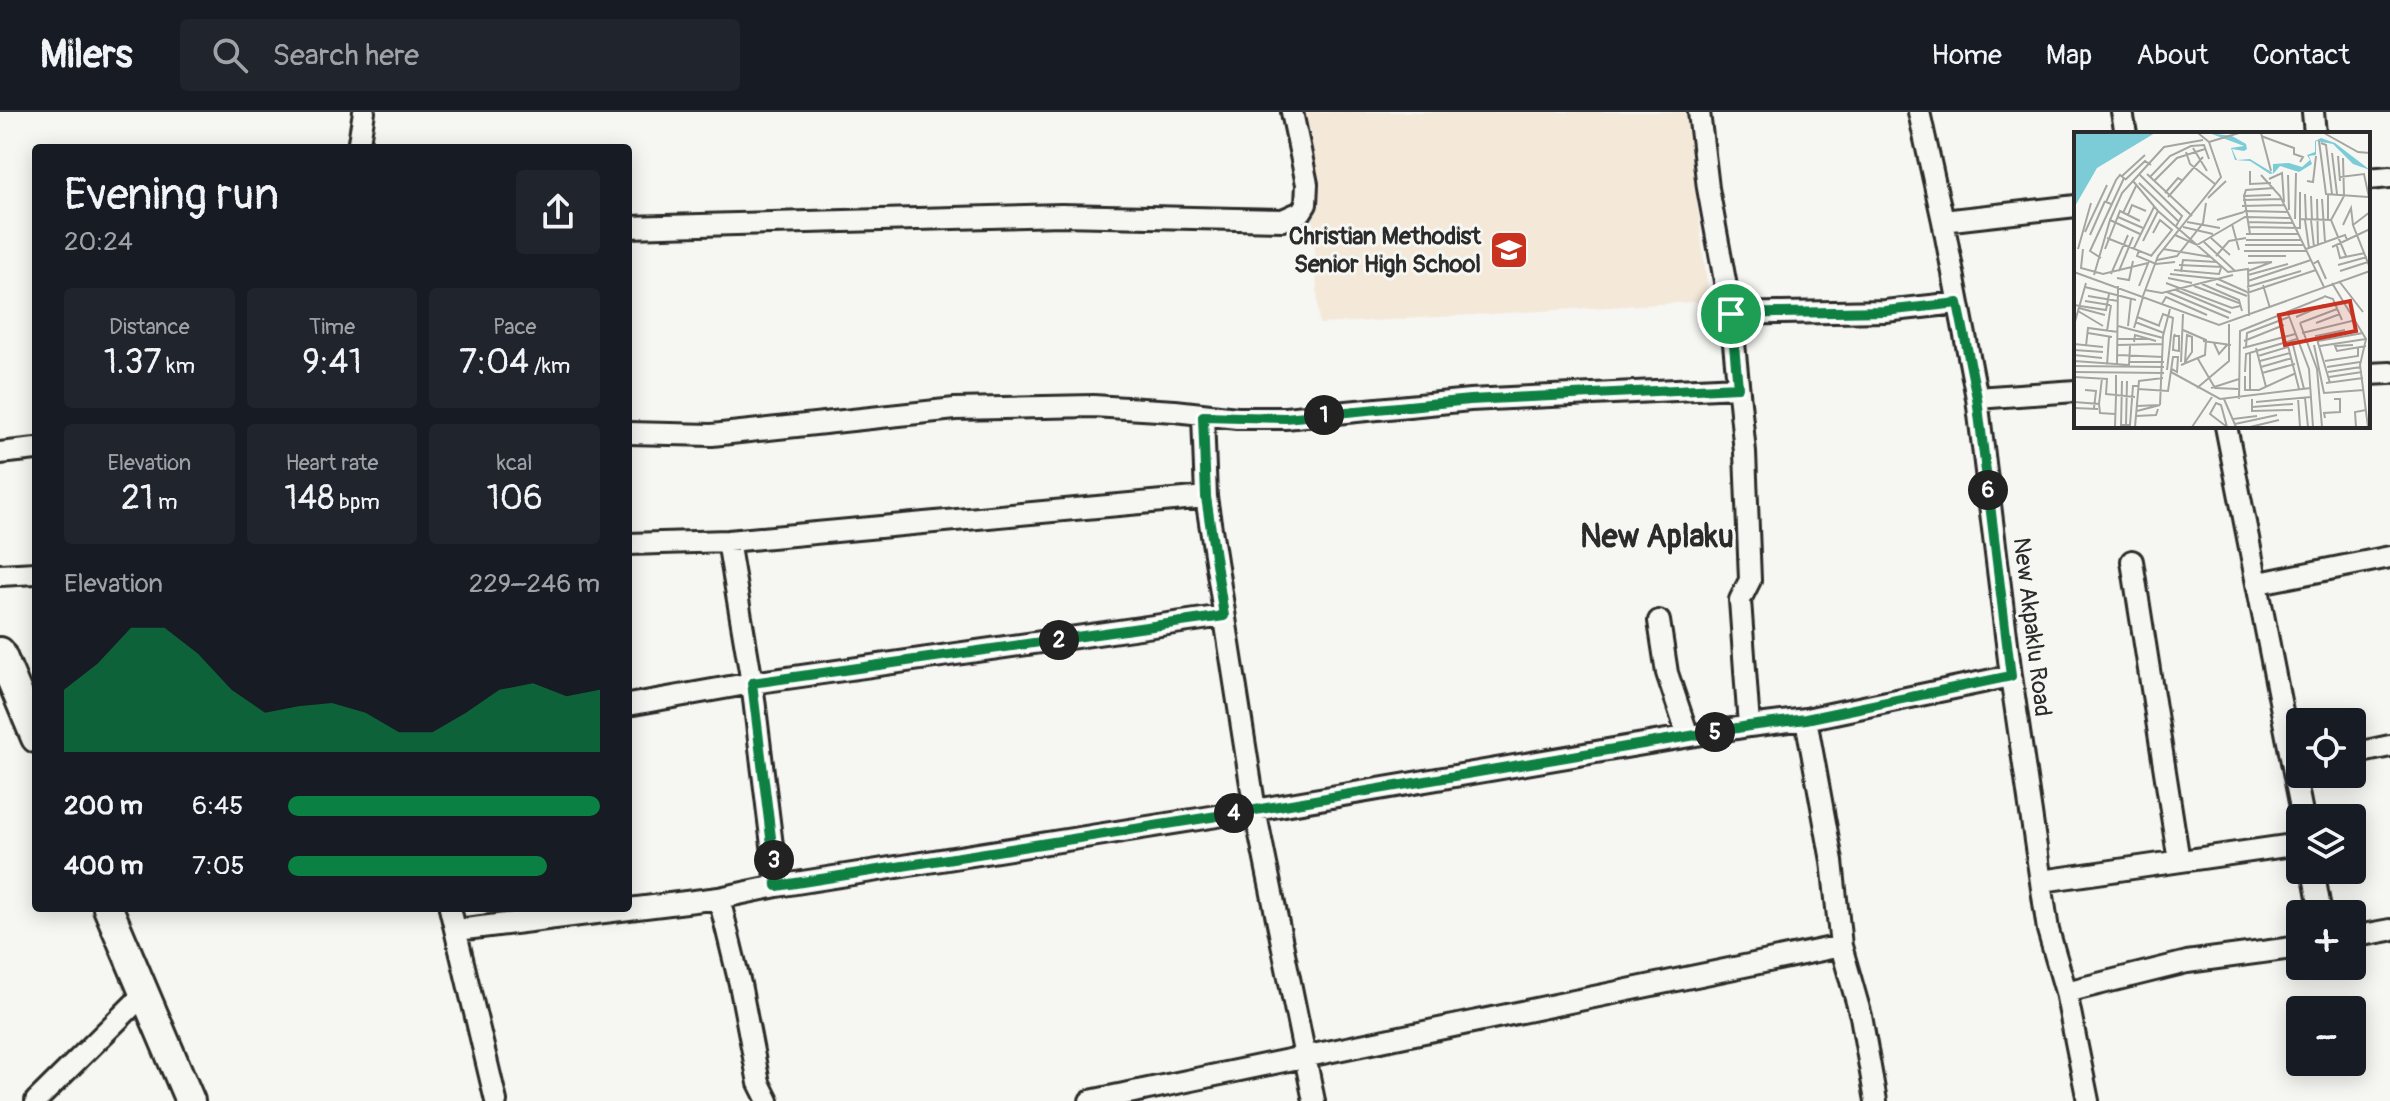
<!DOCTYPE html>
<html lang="en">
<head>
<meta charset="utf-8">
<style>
	:root { --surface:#171b24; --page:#20242c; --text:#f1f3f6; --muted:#9ea1a6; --line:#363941; --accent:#0b8043 }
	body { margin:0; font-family:Pangolin,sans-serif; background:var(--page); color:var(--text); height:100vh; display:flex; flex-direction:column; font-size:30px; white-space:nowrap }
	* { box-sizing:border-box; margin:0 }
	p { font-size:26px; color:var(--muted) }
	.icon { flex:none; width:44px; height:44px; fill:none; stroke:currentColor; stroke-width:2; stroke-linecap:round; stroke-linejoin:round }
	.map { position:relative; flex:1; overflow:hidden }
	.details { position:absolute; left:32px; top:32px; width:600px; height:768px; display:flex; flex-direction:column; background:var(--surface); border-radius:8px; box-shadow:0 4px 20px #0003 }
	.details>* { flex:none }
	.buttons { position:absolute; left:2286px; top:596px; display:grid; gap:16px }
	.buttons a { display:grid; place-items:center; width:80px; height:80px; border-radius:8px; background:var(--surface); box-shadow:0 4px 20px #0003; font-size:40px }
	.pin { position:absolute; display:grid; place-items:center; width:68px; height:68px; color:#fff; margin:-34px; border:4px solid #fff; border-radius:50%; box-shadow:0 2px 8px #0007 }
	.km { position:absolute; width:40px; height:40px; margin:-20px; border-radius:50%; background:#222; color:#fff; font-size:22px; line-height:40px; text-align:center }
	.round { display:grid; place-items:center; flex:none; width:84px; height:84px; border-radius:8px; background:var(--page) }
	.summary { display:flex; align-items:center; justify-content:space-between; height:136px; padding:0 32px }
	h1 { font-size:44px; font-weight:600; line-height:60px }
	.stats { display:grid; grid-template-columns:repeat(3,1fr); gap:12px; height:136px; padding:8px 32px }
	.stats div { display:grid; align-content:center; border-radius:8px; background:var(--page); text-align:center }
	.stats b { font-size:34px; font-weight:600 }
	.stats small { font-size:22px; font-weight:400 }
	.stats p { font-size:22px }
	.chart { height:224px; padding:16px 32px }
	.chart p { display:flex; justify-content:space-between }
	.chart svg { width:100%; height:144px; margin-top:8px; fill:var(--accent); opacity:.7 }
	ul { padding:0 32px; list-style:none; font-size:26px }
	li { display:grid; grid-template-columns:128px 96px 1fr; align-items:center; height:60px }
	li i { height:20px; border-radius:10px; background:var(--accent) }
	header { display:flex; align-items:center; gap:48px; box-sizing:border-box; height:112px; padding:0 40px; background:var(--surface); border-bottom:2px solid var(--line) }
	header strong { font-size:38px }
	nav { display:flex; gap:44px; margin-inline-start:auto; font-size:28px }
	.search { width:560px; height:72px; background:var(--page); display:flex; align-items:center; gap:20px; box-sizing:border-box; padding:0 28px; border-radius:8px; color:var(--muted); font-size:30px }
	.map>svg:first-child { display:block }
	.built { fill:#f4e8d9 }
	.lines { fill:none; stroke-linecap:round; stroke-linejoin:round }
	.street-casing { stroke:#2b2b2b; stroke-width:26 }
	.secondary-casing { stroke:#2b2b2b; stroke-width:34 }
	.street { stroke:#f6f6f2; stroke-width:20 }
	.secondary { stroke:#f6f6f2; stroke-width:28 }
	.route-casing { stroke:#fff; stroke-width:16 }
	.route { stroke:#0b8043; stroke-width:10 }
	.labels { text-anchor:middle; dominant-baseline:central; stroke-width:6; stroke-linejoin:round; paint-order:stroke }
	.poi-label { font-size:24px; font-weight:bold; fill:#2b2b2b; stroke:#f6f6f2; text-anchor:end }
	.street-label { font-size:24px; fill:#2b2b2b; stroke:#f6f6f2 }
	.district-label { font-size:32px; font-weight:bold; fill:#2b2b2b; stroke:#f6f6f2 }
	.inset-road { fill:none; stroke:#a5a5a2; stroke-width:2 }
	.view { fill:#c8321e; fill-opacity:0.15; stroke:#c8321e; stroke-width:4 }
	.inset-edge { fill:none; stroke:#2b2b2b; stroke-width:4 }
</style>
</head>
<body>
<header>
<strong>Milers</strong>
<div class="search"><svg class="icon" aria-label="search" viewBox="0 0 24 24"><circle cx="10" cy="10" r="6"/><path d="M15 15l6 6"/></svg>Search here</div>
<nav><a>Home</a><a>Map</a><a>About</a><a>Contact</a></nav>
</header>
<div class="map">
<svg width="2390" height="989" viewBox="0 0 2390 989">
	<rect width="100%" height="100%" fill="#f6f6f2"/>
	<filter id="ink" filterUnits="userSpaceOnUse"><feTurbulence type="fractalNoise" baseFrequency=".0125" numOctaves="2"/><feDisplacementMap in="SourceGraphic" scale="16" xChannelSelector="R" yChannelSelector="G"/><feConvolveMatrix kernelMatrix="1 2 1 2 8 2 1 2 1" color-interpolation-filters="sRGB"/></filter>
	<g filter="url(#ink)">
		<!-- built -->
		<path class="built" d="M1303,0h383l23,189 -390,23 -7,-125z"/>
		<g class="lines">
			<defs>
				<path id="street" d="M1699,0l9,76 23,126 14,138 5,128 -10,20 9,126
					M1919,0l24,109 34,177 34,278 37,254 18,62 22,109
					M2122,0l4,22
					M2313,0l2,22
					M358,36l6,-36
					M2368,67l22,-2
					M1943,109l133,-15
					M628,115l433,-12 222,5 18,-8 5,-8 1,-20 -15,-72
					M1731,202l154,-3 73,-8
					M2368,262l22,-1
					M1977,286l99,-7
					M1203,304l3,81 49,313 59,291
					M2226,314l77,392
					M628,321l84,2 243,-26 138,-3 82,5 62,7h48l185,-18 268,-13
					M0,341l36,-4
					M728,429l24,142 25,203
					M628,432l100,-3 478,-44
					M2132,449l47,300
					M0,463l36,-2
					M2259,471l131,-26
					M1659,509l8,52 21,63
					M628,593l124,-22 472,-67
					M1806,607l26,142 9,85 20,70 15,85
					M2352,642l38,-8
					M2313,758l8,44
					M2042,769l258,-37
					M719,786l21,86 19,99 9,18
					M450,796l46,193
					M457,818l262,-32 58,-12 478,-76 494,-84 57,-7 205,-43
					M2352,825l38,-7
					M2066,880l121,-30 113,-15
					M36,989l108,-107
					M1090,989l751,-155"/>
				<path id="secondary" d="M0,540l36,86
					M108,796l82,193"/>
			</defs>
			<!-- street casing -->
			<use href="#street" class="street-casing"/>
			<!-- secondary casing -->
			<use href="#secondary" class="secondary-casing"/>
			<!-- street -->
			<use href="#street" class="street"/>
			<!-- secondary -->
			<use href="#secondary" class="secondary"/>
		</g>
	</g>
	<g class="lines" filter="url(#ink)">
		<defs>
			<path id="route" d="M1958,191l19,95 34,278 -205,43 -57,7 -494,84 -478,76 -25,-203 472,-67 -18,-119 -3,-81 82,2 185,-18 268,-13 -7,-73 154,-3z"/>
		</defs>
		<!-- route casing -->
		<use href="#route" class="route-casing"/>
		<!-- route -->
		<use href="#route" class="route"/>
	</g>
	<!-- icons -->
	<defs>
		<symbol id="school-square" viewBox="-11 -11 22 22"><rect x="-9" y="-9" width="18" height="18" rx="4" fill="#c8321e" stroke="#f6f6f2"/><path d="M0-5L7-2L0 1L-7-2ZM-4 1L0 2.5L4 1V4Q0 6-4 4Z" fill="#fff"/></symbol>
	</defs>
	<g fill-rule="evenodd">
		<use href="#school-square" x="1487" y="116" width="44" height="44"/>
	</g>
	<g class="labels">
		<!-- poi labels -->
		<g class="poi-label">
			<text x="1481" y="124">Christian Methodist<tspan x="1481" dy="28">Senior High School</tspan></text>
		</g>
		<!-- street labels -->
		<g class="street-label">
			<text transform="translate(2032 515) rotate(83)">New Akpaklu Road</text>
		</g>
		<!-- district labels -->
		<g class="district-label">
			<text x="1657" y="425">New Aplaku</text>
		</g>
	</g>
	<!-- overview -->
	<g transform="translate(2074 20)">
		<rect width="296" height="296" fill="#f6f6f2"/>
		<path d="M0,1h81l-58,35 -23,40zM135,1l23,3 14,8 1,5 -3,2 -12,-2 5,11 13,-1 23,14v-9l16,-1 13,4 8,-7 -3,-5 8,-3v-11l6,-3 14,5 35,27 -17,-6 -20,-20 -17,-3v14l-7,1 3,8 -13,8 -19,-6 -6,7 -4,1 -20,-13 -15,-1 -4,-12 13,-2z" fill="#7cccd7"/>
		<path class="inset-road" d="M187,1l10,38M250,1l34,19 12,1M187,4l33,12v6l9,3 -3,5M245,9l7,53 42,3M135,10l30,-9M247,11l5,2 6,49M119,16l14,23M112,20l4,12 25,20M258,21l5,41M264,24l2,25M269,26l1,37M176,39v13l21,-1M73,42l45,42M66,43l42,41 -6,10M187,43l19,21 44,91M214,43l1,35M48,44l23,-21M76,45l20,-21 21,-10 13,-1 5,14M266,45l24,-3 6,28M195,47l13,-6 2,29M51,48l20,-19 6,4M59,49l25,30 70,61 20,-3 1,47M80,49l23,-23 28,-9M233,49l6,1 3,-26M65,51l40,39M91,61l13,-15 5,3M231,62l1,26M170,64l2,-6 28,-2M237,64l1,24M94,65l35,-40M134,66l18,-17M243,67l1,46M248,67l3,43M169,68l38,-1M37,72l-5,-2 10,-22 4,-5 5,4M168,74l42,-1M170,79l44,1M296,80l-17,13 17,43M49,81l13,-27M54,83l4,-10 14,6M44,85l25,11M221,87l1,-46M226,87l31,1 15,36M36,88l12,-27 42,-46 39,-7M143,88l27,-8M231,88l4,28M237,88l3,27M254,88v-26M257,88l13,-24M113,90l33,6M174,90l45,1M158,92l7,26M269,93l8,-17 2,17M109,95l30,7M175,95l51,1v-36M11,100l22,-47M172,102h52M176,102l-6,-38 27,-1M16,103l15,-34M101,103l22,10 48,-28 45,1M33,106l45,18M137,106l19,17M172,108h55M69,109l15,-30M130,110l31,29M171,113h59M263,114l3,12 25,-5M258,115l38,-18M60,116l20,-41M4,117l13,-46M9,117l-2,19 22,6 45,-11M31,117l15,-38 20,10M89,117l48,8M232,117l39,-14 2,5M65,118l-2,6 19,8 19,-2M170,119h62M77,124l21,-26 -12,-10 -7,13M142,124l13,-15 17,-3M174,124h38M27,126l-11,-7 34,-73M83,128l20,-4 26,-33 3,-20M174,131l24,-1M239,132l5,-3 8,18M105,133l44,2M264,133l29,-8M100,138l45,4 2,-6M45,139l14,-34M174,139l24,-9M266,139l28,-9M0,140l145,53 151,-54M107,140l2,-12 34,2M37,142l17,-39M96,142l48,5 29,13M20,143l16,-55 30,14M174,143l40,-11M43,146l12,2 4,-19M94,146l24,5M174,149l63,-21M265,149l24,31M92,151l66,25 8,-2M258,151l34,56 -6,26 8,62M128,152l37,16 3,11M142,152l31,12M189,153l7,23M65,154l10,-25M120,154l45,17M11,155l51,13M173,155l54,-16M71,158l17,3 71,-18M102,158l55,23M93,160l62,26M173,161l69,-23M14,164l30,5M69,164l15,-40 63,-79 -12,-35 -11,-9M250,164l9,3 9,21M11,169l25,4M88,172l4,-7 41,18M0,173l32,5 3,-16M5,176l26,7M4,179l25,15M213,179l22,58 4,58M63,185l23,9M222,185l28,-12M61,190l29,11M226,191l17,46 5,58M226,191l37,-14M242,191l24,-9M0,193l12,-42M85,193l4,-11 10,4 -6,52M44,194l45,12M54,194l3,-28M60,196l9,-31M33,199l4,-26M14,201l24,4M228,201l54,-13M113,203l5,2v15l-7,10zM100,204h5v15l-6,-1 1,-14 1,-2M43,207h33M129,209l28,4M170,209l40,-16M218,209l12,48M244,209l45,-8M60,210l1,-7 21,6M213,210l12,47M140,211l5,11 8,-9M0,212l29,3M43,213l46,-1M240,213l10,48 40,-3M279,213l-18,1 2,5 29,-5M12,214l2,-18 30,4M246,214l46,-7M172,215l1,-14 42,-16M169,216l52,-14M182,216l10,39M0,218l29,2M176,220v38M0,223l28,3M44,223l45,2M184,224l30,-9M124,227l17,29 23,1M0,229l55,4 1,-19M186,229l30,-8M251,229l33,-5v-8M55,230h35M107,230l2,-48M43,232l1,-78M33,233l2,-28M107,233l24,-10 1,-15 -23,-10M0,234l90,1M187,235l31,-9M253,235l33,-5M0,240l90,1M97,240l49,27 91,-11M171,240l1,-18 51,-15M254,240l33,-5M188,241l33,-9M171,244v14h14l37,-17M0,245l34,2M255,245l33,-5M33,247l-1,15 10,1v-20M252,251l37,-5M256,251l-14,-47 29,-6M123,256l32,-27v-37M137,256l28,-9M64,257l30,2 5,-34h5l-1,15 -5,-3M11,258l11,1 -2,17M224,266l2,29M231,266l3,29M150,267l12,28M165,267l1,-68 84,-34M178,267v12l41,-1M0,270l25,2 1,9 15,1M182,270l55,-5M142,271l5,2 6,22 -17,-13zM25,272l3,-26M86,273l3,-69 7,-27M178,275l41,-3M0,276l24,1M63,279l23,-6 -23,1M62,284l20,-1 2,-6M251,286l-1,-5 16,-1v-13h-6M159,287l24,-3M161,292l42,-9M47,293h9l3,-39h6M52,293l1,-44M41,295l1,-32 19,2M47,295l1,-46M61,295l4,-46 24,-3M118,295l20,-30M176,295l29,-7M282,295l-1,-15 11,-2"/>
		<path class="view" d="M276,169l6,30 -71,14 -6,-30z"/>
		<rect width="296" height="296" class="inset-edge"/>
	</g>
</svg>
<div class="buttons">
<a><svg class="icon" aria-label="locate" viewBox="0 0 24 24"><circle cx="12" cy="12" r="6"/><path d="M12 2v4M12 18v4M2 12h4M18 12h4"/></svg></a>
<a><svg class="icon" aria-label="layers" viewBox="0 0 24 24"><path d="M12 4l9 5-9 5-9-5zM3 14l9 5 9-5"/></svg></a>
<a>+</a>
<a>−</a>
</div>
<div class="pin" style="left:1731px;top:202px;background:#1e9e55"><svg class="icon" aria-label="arrive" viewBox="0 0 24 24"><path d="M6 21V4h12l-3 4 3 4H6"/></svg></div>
<b class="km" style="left:1324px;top:303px">1</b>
<b class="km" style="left:1059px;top:528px">2</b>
<b class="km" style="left:774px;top:748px">3</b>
<b class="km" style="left:1234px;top:701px">4</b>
<b class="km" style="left:1715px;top:620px">5</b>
<b class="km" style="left:1988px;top:378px">6</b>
<section class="details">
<div class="summary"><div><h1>Evening run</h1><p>20:24</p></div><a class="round"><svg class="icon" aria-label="share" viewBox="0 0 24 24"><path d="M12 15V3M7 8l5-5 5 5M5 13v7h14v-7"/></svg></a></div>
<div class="stats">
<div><p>Distance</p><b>1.37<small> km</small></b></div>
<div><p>Time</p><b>9:41</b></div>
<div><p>Pace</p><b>7:04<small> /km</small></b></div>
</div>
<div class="stats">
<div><p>Elevation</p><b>21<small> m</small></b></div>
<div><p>Heart rate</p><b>148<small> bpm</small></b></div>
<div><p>kcal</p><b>106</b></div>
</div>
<div class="chart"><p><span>Elevation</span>229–246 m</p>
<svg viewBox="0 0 160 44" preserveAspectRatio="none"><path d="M0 44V25L10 17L20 6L30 6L40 14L50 25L60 32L70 30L80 29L90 32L100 38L110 38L120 32L130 25L140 23L150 27L160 25V44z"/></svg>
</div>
<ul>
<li><b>200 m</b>6:45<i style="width:100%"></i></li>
<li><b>400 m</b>7:05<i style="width:83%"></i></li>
</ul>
</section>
</div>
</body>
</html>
